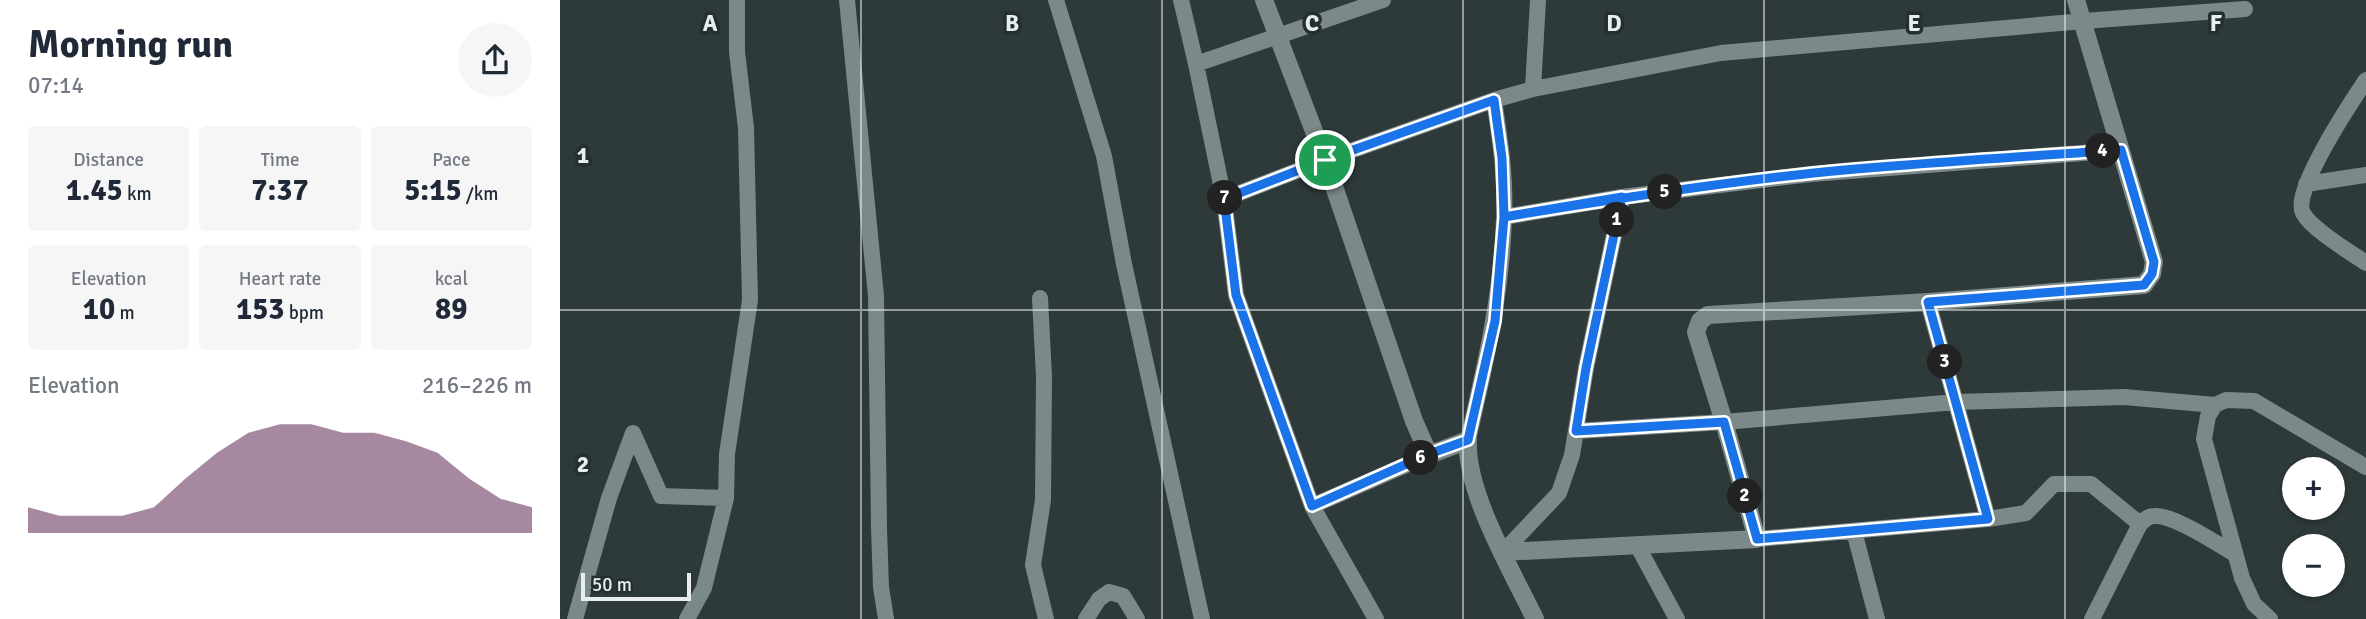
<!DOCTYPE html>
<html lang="en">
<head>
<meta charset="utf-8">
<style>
	:root { --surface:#fff; --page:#f6f6f7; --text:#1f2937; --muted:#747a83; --accent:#81577a }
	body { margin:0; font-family:Signika,sans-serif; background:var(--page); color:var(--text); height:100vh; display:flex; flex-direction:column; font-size:26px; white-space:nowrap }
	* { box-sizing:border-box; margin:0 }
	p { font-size:23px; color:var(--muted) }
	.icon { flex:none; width:38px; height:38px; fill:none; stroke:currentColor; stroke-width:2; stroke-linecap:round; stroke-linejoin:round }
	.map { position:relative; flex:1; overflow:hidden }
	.side { display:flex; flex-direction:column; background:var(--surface); width:560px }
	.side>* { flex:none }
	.fabs { position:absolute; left:1722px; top:457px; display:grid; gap:14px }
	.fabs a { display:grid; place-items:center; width:63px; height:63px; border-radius:50%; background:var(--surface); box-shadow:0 2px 5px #0004; font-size:35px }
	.scale { position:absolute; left:21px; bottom:18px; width:110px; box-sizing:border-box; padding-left:7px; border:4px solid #e8eeee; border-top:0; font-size:19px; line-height:24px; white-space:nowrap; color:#e8eeee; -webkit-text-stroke:5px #242f2f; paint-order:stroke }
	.pin { position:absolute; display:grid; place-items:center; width:60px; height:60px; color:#fff; margin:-30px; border:4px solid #fff; border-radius:50%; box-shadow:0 2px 7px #0007 }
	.km { position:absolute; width:35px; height:35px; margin:-18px; border-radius:50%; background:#222; color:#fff; font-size:19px; line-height:35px; text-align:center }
	.round { display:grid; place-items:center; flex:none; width:74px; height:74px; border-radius:37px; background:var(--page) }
	.summary { display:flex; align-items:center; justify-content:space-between; height:119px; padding:0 28px }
	h1 { font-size:38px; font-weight:700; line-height:52px }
	.stats { display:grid; grid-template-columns:repeat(3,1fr); gap:10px; height:119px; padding:7px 28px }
	.stats div { display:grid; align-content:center; border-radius:7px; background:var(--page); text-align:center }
	.stats b { font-size:30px; font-weight:700 }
	.stats small { font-size:19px; font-weight:400 }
	.stats p { font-size:19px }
	.chart { height:196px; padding:14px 28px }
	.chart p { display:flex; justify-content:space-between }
	.chart svg { width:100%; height:126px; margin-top:7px; fill:var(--accent); opacity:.7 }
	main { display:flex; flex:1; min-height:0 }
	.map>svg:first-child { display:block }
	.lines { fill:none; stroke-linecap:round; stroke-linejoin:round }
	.street { stroke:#7c8989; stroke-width:16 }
	.secondary { stroke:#7c8989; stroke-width:18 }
	.route-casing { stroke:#fff; stroke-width:14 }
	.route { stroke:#1a73e8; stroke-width:9 }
	.grid { fill:none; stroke:#e8eeee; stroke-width:2; stroke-opacity:0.55 }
	.grid-label { font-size:23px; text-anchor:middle; font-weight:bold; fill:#e8eeee; stroke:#242f2f; stroke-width:7; stroke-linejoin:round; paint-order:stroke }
</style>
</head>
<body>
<main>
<section class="side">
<div class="summary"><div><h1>Morning run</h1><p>07:14</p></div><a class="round"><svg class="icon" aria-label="share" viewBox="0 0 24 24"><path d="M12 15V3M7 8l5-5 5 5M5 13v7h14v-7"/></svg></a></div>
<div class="stats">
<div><p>Distance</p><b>1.45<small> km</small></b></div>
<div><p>Time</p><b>7:37</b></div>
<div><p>Pace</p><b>5:15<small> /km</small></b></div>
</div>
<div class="stats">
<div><p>Elevation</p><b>10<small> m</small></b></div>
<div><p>Heart rate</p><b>153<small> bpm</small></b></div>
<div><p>kcal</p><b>89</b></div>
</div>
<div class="chart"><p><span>Elevation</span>216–226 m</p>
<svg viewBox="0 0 160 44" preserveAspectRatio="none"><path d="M0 44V35L10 38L20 38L30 38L40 35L50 25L60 16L70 9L80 6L90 6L100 9L110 9L120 12L130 16L140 25L150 32L160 35V44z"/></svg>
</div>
</section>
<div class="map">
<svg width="1806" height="619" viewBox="0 0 1806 619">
	<rect width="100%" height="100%" fill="#2e3939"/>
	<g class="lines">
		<!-- street -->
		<path class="street" d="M287,0l29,296 3,232 2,59 5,32
			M496,0l48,156 20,108 78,355
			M621,0l15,64 28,135 12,96 76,211 64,113
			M636,64l187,-64
			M1806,80c-14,21 -75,112 -63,133 8,16 47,39 63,50
			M973,89l5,-89
			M1746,184l60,-9
			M664,199l101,-39 169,-60 39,-11 188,-36 363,-32 161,-12
			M944,217l118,-20 189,-23 310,-24
			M480,298l4,79 -1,123 -10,65 13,54
			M1368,302l60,217
			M1016,431l148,-9 232,-20 168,-5 91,8
			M908,440c17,-74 34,-146 36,-223 2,-39 -4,-78 -10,-117
			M752,506l117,-51
			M1294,531l23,88
			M1197,539l231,-20 38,-6 28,-29h37l49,40
			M1077,545l40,74
			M943,552l56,-59 13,-38 14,-87 36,-171
			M15,619l34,-121 24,-65 28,63 65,2
			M127,619l17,-31 22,-90 1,-44 23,-154 -4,-172 -9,-76v-52
			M526,619l13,-20 10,-7 14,4 14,23
			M1532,619l48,-95c4,-4 8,-8 14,-8 19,-2 63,28 81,38
			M1710,619l-16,-15 -12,-26 -38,-139 4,-23 7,-11 11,-5 28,1 112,66"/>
		<!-- secondary -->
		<path class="secondary" d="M704,0l61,160 89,261 15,34 39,-15c-3,52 44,131 67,179
			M943,552l254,-13 -33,-117 -28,-90 4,-11 8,-6 220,-13 216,-17 8,-11 2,-12 -78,-262"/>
	</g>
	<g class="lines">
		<defs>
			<path id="route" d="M765,160l169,-60 8,58 2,59 118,-20 -36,171 -10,63 148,-9 33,117 231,-20 -60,-217 216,-17 8,-11 2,-12 -33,-112c-102,7 -205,13 -307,23 -104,11 -207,27 -310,44l-9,104 -27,119 -39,14 -117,52 -76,-211 -12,-96 101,-39"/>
		</defs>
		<!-- route casing -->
		<use href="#route" class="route-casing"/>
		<!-- route -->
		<use href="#route" class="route"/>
	</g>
	<!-- grid -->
	<path class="grid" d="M301,0v619M602,0v619M903,0v619M1204,0v619M1505,0v619M0,310h1806"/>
	<g class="grid-label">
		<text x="150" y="31">A</text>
		<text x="452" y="31">B</text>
		<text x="752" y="31">C</text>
		<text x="1054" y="31">D</text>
		<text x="1354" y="31">E</text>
		<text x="1656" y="31">F</text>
		<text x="23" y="163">1</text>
		<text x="23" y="472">2</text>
	</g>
</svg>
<div class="fabs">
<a>+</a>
<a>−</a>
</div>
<div class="scale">50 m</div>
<div class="pin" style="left:765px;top:160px;background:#1e9e55"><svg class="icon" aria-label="arrive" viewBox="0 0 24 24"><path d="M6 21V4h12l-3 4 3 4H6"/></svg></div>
<b class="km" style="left:1057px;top:220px">1</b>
<b class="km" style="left:1185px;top:496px">2</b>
<b class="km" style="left:1385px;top:362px">3</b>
<b class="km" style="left:1543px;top:151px">4</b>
<b class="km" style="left:1105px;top:192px">5</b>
<b class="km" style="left:861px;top:458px">6</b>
<b class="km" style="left:665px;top:198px">7</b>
</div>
</main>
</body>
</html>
